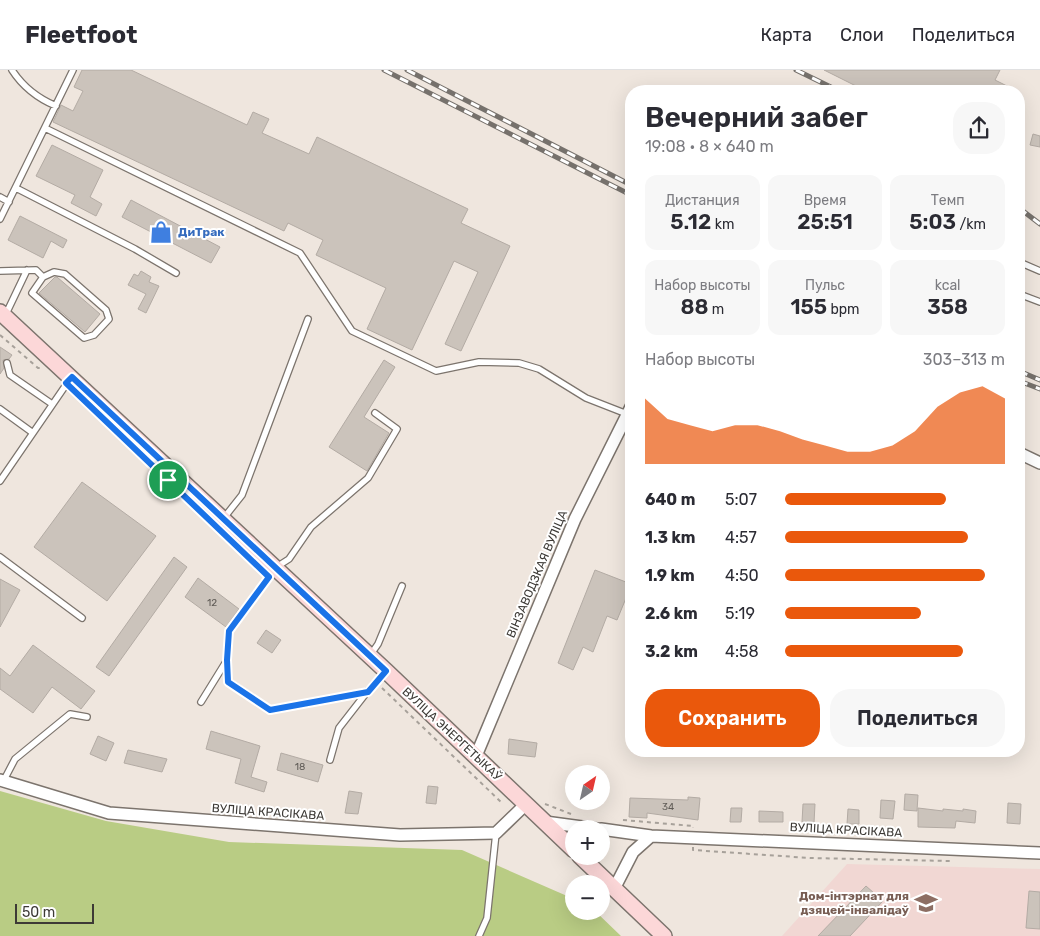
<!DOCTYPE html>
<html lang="ru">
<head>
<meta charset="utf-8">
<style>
	:root { --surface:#fff; --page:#f7f7f7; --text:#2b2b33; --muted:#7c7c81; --line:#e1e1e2; --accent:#ea580c }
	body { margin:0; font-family:Rubik,sans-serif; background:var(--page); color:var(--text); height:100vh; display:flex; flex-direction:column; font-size:19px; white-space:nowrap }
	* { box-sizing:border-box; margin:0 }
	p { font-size:16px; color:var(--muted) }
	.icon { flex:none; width:28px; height:28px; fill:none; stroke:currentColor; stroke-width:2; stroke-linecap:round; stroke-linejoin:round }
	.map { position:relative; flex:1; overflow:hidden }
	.drawer { position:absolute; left:625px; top:15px; width:400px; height:672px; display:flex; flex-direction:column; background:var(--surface); border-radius:20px; box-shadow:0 5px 20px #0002 }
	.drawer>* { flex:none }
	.needle { width:32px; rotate:34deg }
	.controls { position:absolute; left:565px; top:695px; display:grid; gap:10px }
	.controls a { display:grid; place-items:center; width:45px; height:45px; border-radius:50%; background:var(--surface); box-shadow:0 5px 20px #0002; font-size:25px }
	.scale { position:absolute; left:15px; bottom:12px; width:79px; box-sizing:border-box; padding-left:5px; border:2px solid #3d3a36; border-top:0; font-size:14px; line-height:18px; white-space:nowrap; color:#3d3a36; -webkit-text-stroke:4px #fff; paint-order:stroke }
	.pin { position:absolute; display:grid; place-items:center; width:42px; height:42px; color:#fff; margin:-21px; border:2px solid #fff; border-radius:50%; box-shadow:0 1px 5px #0007 }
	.round { display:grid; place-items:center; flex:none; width:52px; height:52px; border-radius:20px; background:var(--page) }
	.head { display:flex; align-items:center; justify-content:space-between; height:85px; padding:0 20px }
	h1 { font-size:28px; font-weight:600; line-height:38px }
	.metrics { display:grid; grid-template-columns:repeat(3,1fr); gap:8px; height:85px; padding:5px 20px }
	.metrics div { display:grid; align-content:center; border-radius:12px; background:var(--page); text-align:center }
	.metrics b { font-size:21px; font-weight:600 }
	.metrics small { font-size:14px; font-weight:400 }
	.metrics p { font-size:14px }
	.chart { height:140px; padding:10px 20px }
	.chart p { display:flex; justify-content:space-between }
	.chart svg { width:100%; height:90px; margin-top:5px; fill:var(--accent); opacity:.7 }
	.cta { display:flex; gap:10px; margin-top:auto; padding:10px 20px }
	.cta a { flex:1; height:58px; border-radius:20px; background:var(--accent); color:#fff; font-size:20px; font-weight:600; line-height:58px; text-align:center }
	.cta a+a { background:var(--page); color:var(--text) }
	ul { padding:0 20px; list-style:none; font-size:16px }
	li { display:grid; grid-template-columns:80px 60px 1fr; align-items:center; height:38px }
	li i { height:12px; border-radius:6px; background:var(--accent) }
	header { display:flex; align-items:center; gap:30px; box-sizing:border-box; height:70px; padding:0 25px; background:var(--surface); border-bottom:1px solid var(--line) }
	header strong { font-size:24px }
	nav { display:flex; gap:28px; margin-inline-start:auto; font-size:18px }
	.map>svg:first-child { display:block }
	.education { fill:#f1d7d3 }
	.green { fill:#b9cc84 }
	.building { fill:#cbc3bb; stroke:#b3aba4 }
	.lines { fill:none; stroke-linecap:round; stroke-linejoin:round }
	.service-casing { stroke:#7c746d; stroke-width:8 }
	.minor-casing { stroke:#7c746d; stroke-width:14 }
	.secondary-casing { stroke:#7c746d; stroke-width:18 }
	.path { stroke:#a7a19a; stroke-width:2; stroke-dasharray:4 4; stroke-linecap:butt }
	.service { stroke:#fff; stroke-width:5.5 }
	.minor { stroke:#fff; stroke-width:11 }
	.secondary { stroke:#fcd7d8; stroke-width:15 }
	.rail-casing { stroke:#76716c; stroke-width:5 }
	.rail { stroke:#fff; stroke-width:3; stroke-dasharray:9; stroke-linecap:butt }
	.route-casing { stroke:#fff; stroke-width:10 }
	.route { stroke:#1a73e8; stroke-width:6 }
	.labels { text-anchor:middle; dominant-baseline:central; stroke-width:4; stroke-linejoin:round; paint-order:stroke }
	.number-label { font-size:10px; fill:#605c57 }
	.shop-label { font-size:12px; font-weight:bold; fill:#366cbe; stroke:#fff; text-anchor:start }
	.street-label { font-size:12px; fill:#3d3a36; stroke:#fff }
	.education-label { font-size:12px; font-weight:bold; fill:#785e54; stroke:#fff; text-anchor:end }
</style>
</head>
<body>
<header>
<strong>Fleetfoot</strong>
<nav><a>Карта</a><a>Слои</a><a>Поделиться</a></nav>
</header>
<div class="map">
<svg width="1040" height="866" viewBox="0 0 1040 866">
	<rect width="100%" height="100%" fill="#efe6de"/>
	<!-- education -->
	<path class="education" d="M847,794l193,5v67h-258z"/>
	<!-- green -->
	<path class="green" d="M0,721l106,30 123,21 233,8 112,49v12h21l26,25h-621z"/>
	<!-- building -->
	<path class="building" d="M82,0h49l116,55 6,-13 16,7 -7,14 47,21 8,-17 151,72 -7,14 49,23 -49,105 -16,-7 33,-72 -24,-11 -42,89 -45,-21 19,-41 -70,-33 7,-15 -35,-17 -4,8 -231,-109 8,-17 12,6 10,-20 -9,-4z
		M824,0h176l-5,10 22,11h-151z
		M1033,64l7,2v11l-10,-2z
		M52,75l51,25 -13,27 12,7 -6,12 -25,-13 4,-8 -39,-19z
		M131,130l89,47 -9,16 -89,-46z
		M20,146l47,24 -4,8 -12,-7 -8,17 -35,-18z
		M141,201l10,6 -2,5 10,4 -13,27 -8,-4 8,-15 -18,-9 6,-11 4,2z
		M55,207h2l43,37 -15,18 -46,-39z
		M0,277l12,8 -3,4 -6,1 1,8 -4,6z
		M384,290l11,7 -31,50 25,16 -22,38 -38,-24z
		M82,412l74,54 -49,65 -73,-54z
		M174,487l13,10 -78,109 -13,-9z
		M595,500l36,14v2l-14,34 -10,-4 -14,36 -10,-5 -10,23 -15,-7z
		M198,508l41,31 -13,18 -41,-30z
		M0,509l20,11 -20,37z
		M266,560l15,10 -9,13 -15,-10z
		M33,575l62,46 -14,18 -29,-22 -19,26 -33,-24v-21l10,8z
		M211,661l49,15 -9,31 16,5 -3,10 -29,-9 6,-24 -35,-10z
		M98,666l16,7 -8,18 -16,-7z
		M509,669l28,4 -2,14 -27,-3z
		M128,680l39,9 -5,13 -38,-9z
		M281,683l42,12 -5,17 -41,-12z
		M428,716l10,1 -2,17 -10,-1z
		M349,721l13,2 -4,21 -13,-1z
		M905,724l13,1 -1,16 -13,-1z
		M688,727l12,1 -2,22 -51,-7v5l-18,-1 1,-19 58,2z
		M881,730l14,1 -2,18 -13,-1z
		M1008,733l13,1 -1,20 -13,-1z
		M803,734h12l-1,19 -12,-1z
		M731,738h11l-1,14h-11z
		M918,738l25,3v-2l20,2v-2l13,2 -1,12 -19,-2 -1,7 -37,-1z
		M848,739l11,1v14h-12z
		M759,741l24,1v10h-24z
		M866,816l17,15 -33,35h-32z
		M1029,821l11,1v37l-14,-1z"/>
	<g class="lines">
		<defs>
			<path id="service" d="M12,0c11,17 25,28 44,36
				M45,58l255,125 52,78 84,40 43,-9 40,1 20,6 47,29 41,16
				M16,118l119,61 41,24
				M0,127l9,5
				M0,149l73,-149
				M1019,192l21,9
				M0,201l36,-1 7,7
				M54,202l11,2 41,36 3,9 -15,16 -10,3 -52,-45 11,-16z
				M1019,224l21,8
				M5,246l22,-46
				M7,293l3,12 42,29
				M0,339l33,24
				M0,411l70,-102
				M223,449l19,-24 66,-176
				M0,487l82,61
				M371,584l7,-10 24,-58
				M227,590l1,21 42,29 97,-18 18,-20
				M201,632l26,-42 2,-29 46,-63 14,-9 22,-32 57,-49 29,-49 -22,-16
				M330,690l9,-32 28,-36
				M4,710l11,-21 55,-45 17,3
				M479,866l8,-18 9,-85"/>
			<path id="minor" d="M1019,383l21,10
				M476,686l99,-237 56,-112
				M0,710l109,33 291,22 96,-2 30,-29
				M545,752l52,7
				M601,759l50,7 389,17
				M614,819l19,-37 18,-16"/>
			<path id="secondary" d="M0,242l386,359 188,179
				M580,786l84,80"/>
		</defs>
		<!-- service casing -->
		<use href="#service" class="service-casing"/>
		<!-- minor casing -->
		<use href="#minor" class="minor-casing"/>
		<!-- secondary casing -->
		<use href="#secondary" class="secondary-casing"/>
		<!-- path -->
		<path class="path" d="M0,265l38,33h3
			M382,618l119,114 2,-2
			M545,734l26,10
			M623,750l70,6v2
			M693,777v3l117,8 140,3"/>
		<!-- service -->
		<use href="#service" class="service"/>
		<!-- minor -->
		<use href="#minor" class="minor"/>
		<!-- secondary -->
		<use href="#secondary" class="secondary"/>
		<defs>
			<path id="rail" d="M384,0l247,125
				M407,0l224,115
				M796,0l43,21
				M1019,138l21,16
				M1019,301l21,9
				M1019,311l21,8"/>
		</defs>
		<!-- rail casing -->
		<use href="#rail" class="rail-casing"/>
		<!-- rail -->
		<use href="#rail" class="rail"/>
	</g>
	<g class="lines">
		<defs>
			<path id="route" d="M72,307l314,294 -18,21 -98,18 -42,-28 -1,-22 2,-29 40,-54 -203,-194z"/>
		</defs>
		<!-- route casing -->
		<use href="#route" class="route-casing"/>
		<!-- route -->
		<use href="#route" class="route"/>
	</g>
	<!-- icons -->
	<defs>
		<symbol id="shop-bare" viewBox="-9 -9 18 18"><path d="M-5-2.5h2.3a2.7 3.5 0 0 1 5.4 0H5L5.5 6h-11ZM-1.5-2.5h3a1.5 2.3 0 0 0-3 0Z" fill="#3f7fe0" stroke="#fff" stroke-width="2.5" paint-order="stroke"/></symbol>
		<symbol id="school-bare" viewBox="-9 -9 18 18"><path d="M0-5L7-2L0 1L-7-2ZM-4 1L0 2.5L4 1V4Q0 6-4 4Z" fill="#8d6e63" stroke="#fff" stroke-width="2.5" paint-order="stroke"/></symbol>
	</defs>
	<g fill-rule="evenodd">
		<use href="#shop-bare" x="145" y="146" width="32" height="32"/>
		<use href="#school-bare" x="910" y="817" width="32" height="32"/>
	</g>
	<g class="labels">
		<!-- number labels -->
		<g class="number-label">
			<text x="212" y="533">12</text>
			<text x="300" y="697">18</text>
			<text x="668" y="737">34</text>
		</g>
		<!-- shop labels -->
		<g class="shop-label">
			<text x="178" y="162">ДиТрак</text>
		</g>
		<!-- street labels -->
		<g class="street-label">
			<text transform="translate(537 504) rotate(-67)">ВІНЗАВОДЗКАЯ ВУЛІЦА</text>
			<text transform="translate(452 664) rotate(43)">ВУЛІЦА ЭНЕРГЕТЫКАЎ</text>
			<text transform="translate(268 742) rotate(4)">ВУЛІЦА КРАСІКАВА</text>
			<text transform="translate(846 760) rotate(3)">ВУЛІЦА КРАСІКАВА</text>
		</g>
		<!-- education labels -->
		<g class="education-label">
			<text x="909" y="826">Дом-інтэрнат для<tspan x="909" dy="14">дзяцей-інвалідаў</tspan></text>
		</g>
	</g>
</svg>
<div class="controls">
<a><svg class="needle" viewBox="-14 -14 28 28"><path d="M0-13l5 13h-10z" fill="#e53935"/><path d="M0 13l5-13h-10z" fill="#7c7c81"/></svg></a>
<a>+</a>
<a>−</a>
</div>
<div class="scale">50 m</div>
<div class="pin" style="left:168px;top:410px;background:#1e9e55"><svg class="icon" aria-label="arrive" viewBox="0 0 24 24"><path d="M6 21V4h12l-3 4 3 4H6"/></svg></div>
<section class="drawer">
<div class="head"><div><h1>Вечерний забег</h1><p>19:08 · 8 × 640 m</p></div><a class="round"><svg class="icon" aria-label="share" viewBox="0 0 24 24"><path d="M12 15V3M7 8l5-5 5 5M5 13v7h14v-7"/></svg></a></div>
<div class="metrics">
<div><p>Дистанция</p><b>5.12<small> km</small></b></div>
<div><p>Время</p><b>25:51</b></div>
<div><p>Темп</p><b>5:03<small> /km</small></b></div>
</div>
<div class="metrics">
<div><p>Набор высоты</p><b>88<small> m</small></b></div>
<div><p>Пульс</p><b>155<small> bpm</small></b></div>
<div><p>kcal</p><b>358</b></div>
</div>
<div class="chart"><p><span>Набор высоты</span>303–313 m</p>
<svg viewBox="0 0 160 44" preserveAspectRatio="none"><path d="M0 44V12L10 22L20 25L30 28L40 25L50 25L60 28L70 32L80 35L90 38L100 38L110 35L120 28L130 16L140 9L150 6L160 12V44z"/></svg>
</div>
<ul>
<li><b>640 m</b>5:07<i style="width:73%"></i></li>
<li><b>1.3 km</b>4:57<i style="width:83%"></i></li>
<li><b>1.9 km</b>4:50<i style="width:91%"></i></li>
<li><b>2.6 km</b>5:19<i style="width:62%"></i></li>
<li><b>3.2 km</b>4:58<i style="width:81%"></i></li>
</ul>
<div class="cta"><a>Сохранить</a><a>Поделиться</a></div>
</section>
</div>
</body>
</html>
